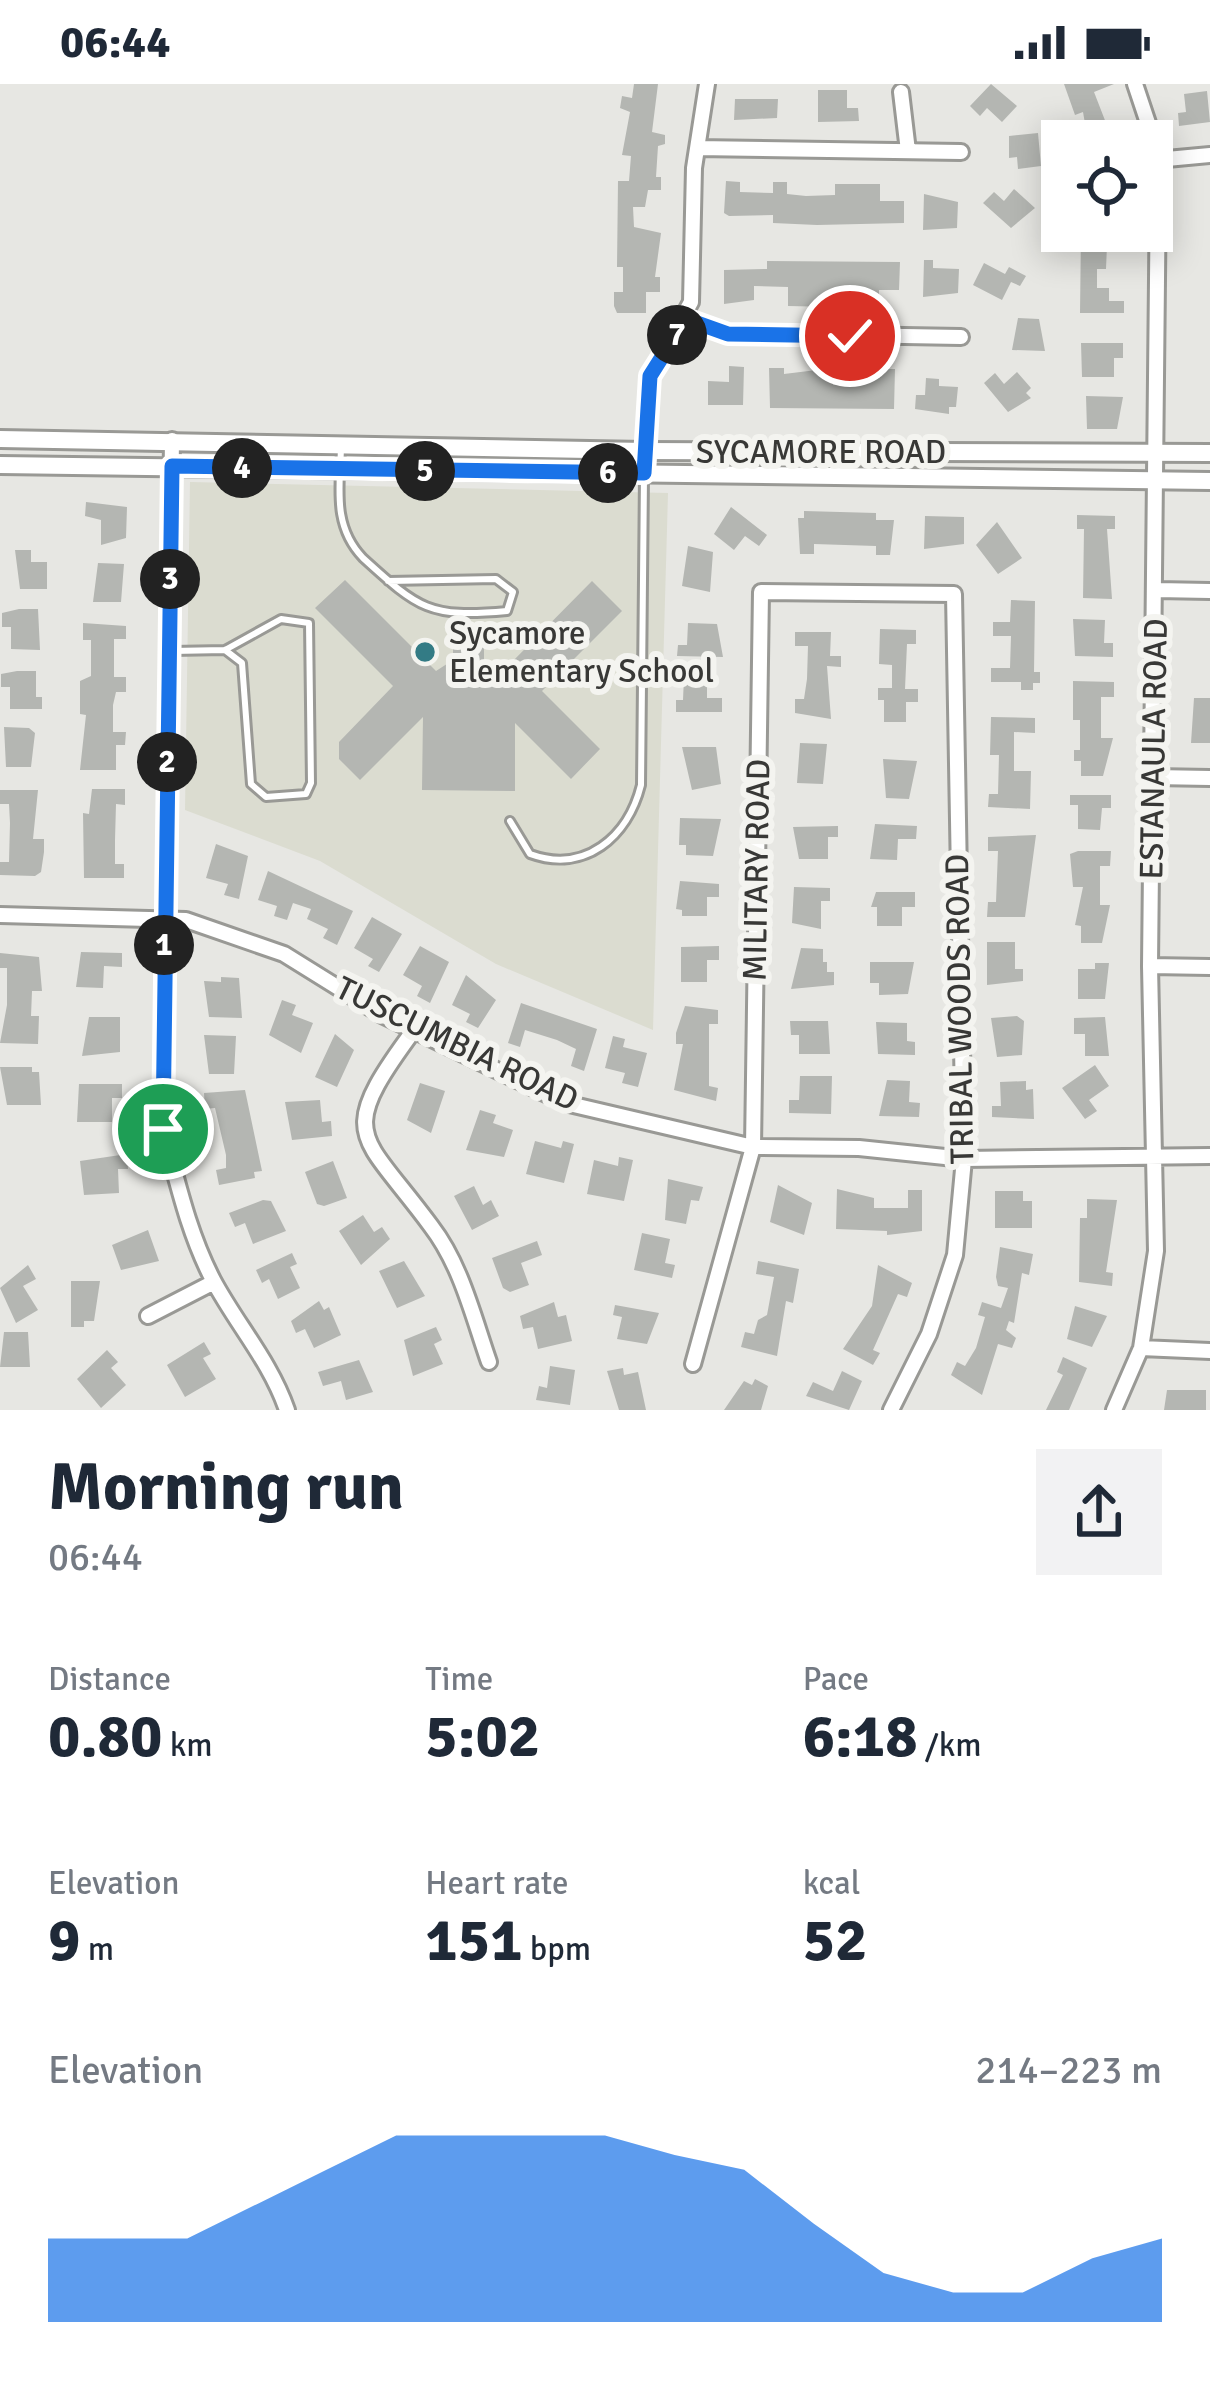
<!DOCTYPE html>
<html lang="en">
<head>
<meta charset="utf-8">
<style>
	:root { --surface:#fff; --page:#f2f2f3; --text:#1f2937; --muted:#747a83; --accent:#1a73e8 }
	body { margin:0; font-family:Signika,sans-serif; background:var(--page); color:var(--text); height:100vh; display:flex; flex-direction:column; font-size:45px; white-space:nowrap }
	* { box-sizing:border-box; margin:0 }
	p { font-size:39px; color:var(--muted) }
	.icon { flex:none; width:66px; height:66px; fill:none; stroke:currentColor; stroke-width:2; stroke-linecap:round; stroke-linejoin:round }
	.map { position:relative; height:1326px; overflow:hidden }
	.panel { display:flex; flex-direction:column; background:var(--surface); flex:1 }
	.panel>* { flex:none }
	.tools { position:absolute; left:1041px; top:36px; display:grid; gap:24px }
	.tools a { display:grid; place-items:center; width:132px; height:132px; border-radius:0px; background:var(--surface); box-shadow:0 6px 30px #0003; font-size:60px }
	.pin { position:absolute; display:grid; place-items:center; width:102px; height:102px; color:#fff; margin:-51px; border:6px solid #fff; border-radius:50%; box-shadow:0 3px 12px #0007 }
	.km { position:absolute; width:60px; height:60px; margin:-30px; border-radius:50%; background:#222; color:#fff; font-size:33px; line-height:60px; text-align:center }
	.round { display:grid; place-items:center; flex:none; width:126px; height:126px; border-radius:0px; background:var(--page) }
	.summary { display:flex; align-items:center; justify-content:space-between; height:204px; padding:0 48px }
	h1 { font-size:66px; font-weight:700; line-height:90px }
	.metrics { display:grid; grid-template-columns:repeat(3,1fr); gap:18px; height:204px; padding:12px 48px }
	.metrics div { display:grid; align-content:center }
	.metrics b { font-size:60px; font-weight:700 }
	.metrics small { font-size:33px; font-weight:400 }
	.metrics p { font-size:33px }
	.chart { height:336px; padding:24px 48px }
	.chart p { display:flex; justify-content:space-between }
	.chart svg { width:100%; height:216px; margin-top:12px; fill:var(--accent); opacity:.7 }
	.status { display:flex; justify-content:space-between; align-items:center; height:84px; padding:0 60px; background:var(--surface); direction:ltr }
	.status svg { height:33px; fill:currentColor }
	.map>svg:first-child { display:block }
	.built { fill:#dbdcd0 }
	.building { fill:#b4b6b2 }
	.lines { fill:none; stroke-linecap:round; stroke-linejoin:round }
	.service-casing { stroke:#999995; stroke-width:12 }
	.minor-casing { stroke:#999995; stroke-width:20 }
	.tertiary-casing { stroke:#999995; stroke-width:22 }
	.service { stroke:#fff; stroke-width:6 }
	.minor { stroke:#fff; stroke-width:14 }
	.tertiary { stroke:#fff; stroke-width:16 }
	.route-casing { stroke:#fff; stroke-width:24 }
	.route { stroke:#1a73e8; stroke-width:15 }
	.poi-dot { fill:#337b85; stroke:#f4f4f0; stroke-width:4.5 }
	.labels { text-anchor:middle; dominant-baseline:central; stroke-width:12; stroke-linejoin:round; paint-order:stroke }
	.street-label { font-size:33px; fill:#383836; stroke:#f4f4f0 }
	.poi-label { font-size:33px; fill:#383836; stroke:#f4f4f0; text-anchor:start }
</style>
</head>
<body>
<div class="status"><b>06:44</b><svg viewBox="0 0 49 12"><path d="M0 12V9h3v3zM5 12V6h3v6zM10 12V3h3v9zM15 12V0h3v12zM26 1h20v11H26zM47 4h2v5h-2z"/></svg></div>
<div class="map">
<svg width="1210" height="1326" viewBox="0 0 1210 1326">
	<rect width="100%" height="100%" fill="#e7e7e3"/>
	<!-- built -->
	<path class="built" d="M190,398l478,11 -15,537 -157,-66 -176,-103 -135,-51z"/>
	<!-- building -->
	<path class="building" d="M634,0h24l-6,48 13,3v9l-7,2 -2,31h5v13h-13l-3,17h-12l1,20 27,6 -6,44h5v15h-14v21h-29l-3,-7v-14h9v-25h-6l1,-86h11l2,-25 -9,-1 8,-43 -10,-4 2,-12 10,2z
		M991,0l26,22 -15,16 -15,-14 -7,8 -10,-10z
		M1064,0h50l-20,8 19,49h-25l-5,-29 -8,3z
		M818,6h29v18h11l1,13 -41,1z
		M1207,7l3,31 -31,4 -1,-13 8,-1 -2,-18z
		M735,15h43l-1,19 -43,2z
		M1038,49l3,33 -23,3 -1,-12 -8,1v-22z
		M726,97l14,1v10l33,1v-11h14v12l19,2 29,-1v-11h45v17h24v22l-87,2 -44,-2v-8l-44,1 -5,-3z
		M1014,105l21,19 -24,20 -28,-25 11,-11 10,9z
		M924,110l34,8 -1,26 -34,2z
		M1081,147l44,1 -1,14 -17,-1 -1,24h-9v19h12v13h15v12h-44z
		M924,176h9v8l26,1 -1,24 -35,4z
		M767,177l133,1 -1,28h-20v18l-13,-1v-19h-33v19l-45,-1v-19l-34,-1v14l-30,4v-34l43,-1z
		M984,179l21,11 4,-7 17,9 -6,10 -9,-4 -9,18 -29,-15z
		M1018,234l21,1 6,32 -33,-1z
		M1081,259h42v15h-9v19h-32z
		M729,282l15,1 -1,38h-35v-24l21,1z
		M769,284h15v6l49,-6v17h31v-7h16v-9h15l-1,40 -124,-1z
		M1017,288l14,16 -5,5 5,5 -23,14 -24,-29 11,-10 9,11z
		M926,294l13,1v7l19,1 -2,20h-7v7l-34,-5 1,-14h9z
		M1086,312l37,1 -6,32h-30z
		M86,418l41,5 -1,31 -25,7v-25l-16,-4z
		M731,423l36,28 -8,11 -14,-10 -11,14 -20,-16z
		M804,427l72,2v7h18l-4,35h-14v-9l-62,-2v10h-14l-2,-36h6z
		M1077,431l38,1v13h-8l5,70 -29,-1 1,-69h-7z
		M925,432l39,1v27l-40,5z
		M997,438l25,36 -24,16 -22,-29z
		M688,462l25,6 -3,40 -28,-6z
		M15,466h16v12h16v27h-27z
		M98,479l26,1 -3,38h-28z
		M345,496l91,91 17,-11v-18h7v-7l17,1v6h7v18l18,12 90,-91 30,30 -80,80 58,58 -29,30 -56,-56v68l-93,-1 1,-73 -63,63 -21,-21v-17l54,-56 -78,-78z
		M1011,516l24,1 -1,71h6v11h-7v7h-12v-8h-30v-14h19l1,-32h-18v-14h17z
		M19,525h19l2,41 -29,-1v-22h-9v-14z
		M1073,535l32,1 -1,23h9v14l-38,-1z
		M83,539l43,3v13h-12v38h12v15h-10l-3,13v27h13l-1,13h-9v25h-36l6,-55 -6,-1v-33l11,-5v-36h-8z
		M688,539l29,1 6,33 -46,-1 1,-11h9z
		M880,545l36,1v14h-9l-2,45h13v13h-12v20h-22v-22h-6v-12h14v-23l-13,-1z
		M795,548h36l-1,24h11v11l-14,-1 4,53 -36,-6v-14h9l3,-20 1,-33h-13z
		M17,587h19v26h6v12h-32v-22h-9v-13z
		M684,593h23v21h15v14h-46v-12h7z
		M1073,597l41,1v15h-13v41h12l-10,38h-22v-15h-7v-11h6v-30h-7z
		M1194,614h16v45h-19z
		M991,633l44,1v15l-21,-1v39h17l-1,38 -42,-2 1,-13h9l1,-39h-9z
		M4,643l25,1 6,5 -4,34h-25z
		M800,659l27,1 -4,40 -26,-1z
		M682,663h34l5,37 -29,6z
		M883,675l34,2 -8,38 -23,-1z
		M92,705h33v16l-9,-1 -1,36v24h9v14h-40l-1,-65 6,1z
		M0,706h38l-5,49h11v13l-3,20 -6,4 -35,-1v-13h9l1,-39 -1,-19h-9z
		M1070,711h41v13h-9l-2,22 -22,-1v-24h-8z
		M680,734l41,1 -8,37 -27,-1v-10h-7z
		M875,740l42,2 -1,13h-18l-1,21 -27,-1z
		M838,742v11h-10v22h-29l-6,-32z
		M1036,751l-11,82h-38l1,-15h8l2,-51h-10v-14z
		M216,760l32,12 -9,43 -15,-4 4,-11 -22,-6z
		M1078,767h33l-1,15h-10v39h10l-8,38h-21v-17l-6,-1 8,-38h-10l-3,-33z
		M268,787l85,40 -16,34 -14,-7 5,-9 -21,-10 4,-10 -18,-6 -6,17 -13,-4 3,-10 -19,-6z
		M680,797l39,3v13h-12v19h-25v-6l-6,-1z
		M794,803l36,1v13h-9v28l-29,-6z
		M876,808h39v15h-13v19h-25v-19h-6z
		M372,833l30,17 -23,38 -11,-6 5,-7 -19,-11z
		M987,858h28v27h8v12l-36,4z
		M420,862l29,16 -19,41 -13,-7 5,-10 -19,-11z
		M719,862v14h-12v22h-26v-35z
		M801,864l22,1v13h4v10h7v13l-43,4z
		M81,868l41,1v14l-18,-1 -1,22 -27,-1z
		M0,869l39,4 3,34h-10l-1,25h8l-1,28 -38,-1 7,-38v-37h-7z
		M870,878h44l-6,32 -29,1v-12h-9z
		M1095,879h14l-4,36h-27v-30h17z
		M466,891l30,25 -18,28 -12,-6 4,-8 -18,-9z
		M221,893l18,1 3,40 -33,-1 -5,-36 17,1z
		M282,916l14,5 -4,10 21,8 -12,30 -32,-18z
		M521,919l76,26 -13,42 -13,-5 5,-17 -19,-9 -32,-10 -5,17 -12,-4z
		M685,922l33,4v14h-9v62l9,2 -2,13 -42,-11 9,-46h-7v-11z
		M1017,932l7,5 -2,34 -25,2 -6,-39z
		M89,933h31v35l-38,4z
		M1105,933l4,39h-24v-22h-11v-16z
		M790,937h38l2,33h-31v-19h-8z
		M876,938l31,1v18l8,1v13l-37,-1z
		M335,950l19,16 -17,37 -22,-10z
		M204,951l32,1 -2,38h-25z
		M613,952l12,3 -2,8 24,6 -9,34 -16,-4 3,-10 -20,-5z
		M1095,981l14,21 -20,14 8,11 -12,8 -23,-31z
		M0,983h32v5h7l2,33h-34z
		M800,992h32l-1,38 -42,-1v-13h10z
		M887,996l23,1 -1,21 11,1 -1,14 -40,-1z
		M1026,997v9l7,-1 1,30 -42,-2v-11h9l-1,-24z
		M420,999l25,8 -14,42 -24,-13z
		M79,1000h43v14h-10v24h-35z
		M245,1006l17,81 -8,1 1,6 -36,7 -3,-15 10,-2v-13l-11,-47 -10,1 -1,-16z
		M320,1016l2,22 9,-1 1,15 -40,4 -7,-38z
		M480,1026l16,5 -3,8 20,7 -9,27 -38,-7z
		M535,1057l26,7 2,-7 11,3 -10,39 -38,-9z
		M127,1070l1,15h-10l1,24 -35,2 -4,-34z
		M619,1073l14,3 -9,41 -37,-7 7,-34 24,6z
		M333,1077l14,37 -23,8 -7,-2 -12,-32z
		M668,1095l35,8 -4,14 -8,-1 -5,24 -21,-4z
		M778,1101l34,18 -8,32 -34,-13z
		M474,1102l9,19 8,-5 8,16 -27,14 -18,-34z
		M837,1105l37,9v10h34v-18h14v41l-35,4v-4l-51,-2z
		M995,1107h28v10h9v27h-37z
		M1087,1115l30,1 -11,72 7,1 -1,13 -33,-4 1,-64h7z
		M263,1116l8,1 15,30 -33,13 -8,-21 -10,4 -6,-14z
		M363,1131l11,17 8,-5 8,12 -29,26 -22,-34z
		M148,1146l11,31 -38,9 -9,-25z
		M642,1149l28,6 -5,24 10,2 -3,13 -38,-8z
		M537,1157l5,14 -21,8 8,22 -19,7 -7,-4 -11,-30z
		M1000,1163l33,7 -4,21 -7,-2 -8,50 -5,-2 -3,9 10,8 -4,10 -14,-4 -16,51 -31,-20 6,-13 8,4 11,-18 9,-31 -7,-2 4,-13 19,6 7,-20 -10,-2 -2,-9z
		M292,1169l5,11 -7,3 10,21 -22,11 -9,-20 -7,4 -6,-13z
		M404,1177l21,35 -28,12 -18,-37z
		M758,1177l41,8 -6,34 -7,-2 -9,55 -36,-9 4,-15 9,2 4,-14 9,-5 7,-38 -18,-3z
		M28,1181l8,14 -13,7 15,24 -22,13 -16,-35z
		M878,1181l34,18 -5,14 -9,-3 -25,56 7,3 -7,12 -30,-16 29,-43z
		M71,1197h29l-6,40h-10v6h-13z
		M319,1217l5,9 5,-3 12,28 -27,13 -9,-19 -9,4 -5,-12z
		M554,1218l4,15 8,-2 6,26 -34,8 -5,-22 -10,2 -3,-13z
		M615,1221l44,8 -12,31 -30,-5 5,-22 -9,-2z
		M1075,1222l32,10 -15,31 -25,-8z
		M436,1243l6,13 -8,4 9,20 -30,12 -9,-36z
		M4,1248h24l2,35h-30z
		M204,1258l7,12 -8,4 13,21 -31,18 -18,-32z
		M107,1266l11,12 -7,6 15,17 -25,23 -24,-29z
		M1063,1273l24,11 -18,42h-23l17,-35 -6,-3z
		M359,1276l14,32 -27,8 -5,-19 -18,5 -5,-14z
		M550,1282l25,4 -5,35 -34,-5 3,-14 8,2z
		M623,1284l1,7 14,-3 8,38h-27l-12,-39z
		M842,1287l20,10 -13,29 -43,-14 7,-14 20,9z
		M755,1295l13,7 -7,24h-37l20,-29 8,4z
		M1167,1306h39v20h-42z"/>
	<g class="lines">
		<defs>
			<path id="service" d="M341,363c-1,40 -9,79 22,111 56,51 66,60 144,53l6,-19 -17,-13 -108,2
				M172,567l53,-1 56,-31 28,4 2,160 -5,11 -40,3 -15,-13 -9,-121 -17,-13
				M510,737l20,33c55,20 98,-17 111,-69l3,-309"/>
			<path id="minor" d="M901,8l7,59
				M697,64l264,4
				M1156,76l54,-5
				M686,235l42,14 233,4
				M172,356l-9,689c14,51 25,103 50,151 24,45 57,81 74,130
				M644,389l6,-97 41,-74 3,-134 13,-84
				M1157,506l53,1
				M1154,693l56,1
				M0,831l186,5 98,34 98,61 183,88 188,44 106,1 105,11 246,-3
				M1150,882l60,1
				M414,946c-80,108 -53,101 17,196 30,39 42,90 58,136
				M148,1232l66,-34
				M1141,1264l69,3
				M693,1280l60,-217 8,-555 193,2 10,565 -9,96 -26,79 -38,76
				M1114,1326l27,-62 15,-97 -6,-285 8,-785 -7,-49 -16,-48"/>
			<path id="tertiary" d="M0,355l644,12 566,2
				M0,381l1210,16"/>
		</defs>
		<!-- service casing -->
		<use href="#service" class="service-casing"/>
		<!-- minor casing -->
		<use href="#minor" class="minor-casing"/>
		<!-- tertiary casing -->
		<use href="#tertiary" class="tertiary-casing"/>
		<!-- service -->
		<use href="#service" class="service"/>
		<!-- minor -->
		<use href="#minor" class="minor"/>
		<!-- tertiary -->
		<use href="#tertiary" class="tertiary"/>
	</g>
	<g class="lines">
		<defs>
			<path id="route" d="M163,1045l9,-663 472,7 6,-97 36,-57 42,15 122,2"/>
		</defs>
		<!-- route casing -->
		<use href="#route" class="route-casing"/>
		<!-- route -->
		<use href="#route" class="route"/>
	</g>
	<!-- markers -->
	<circle class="poi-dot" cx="425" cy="568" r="12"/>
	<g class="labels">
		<!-- street labels -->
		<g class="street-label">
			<text x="821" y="368">SYCAMORE ROAD</text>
			<text transform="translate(1154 665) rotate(-89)">ESTANAULA ROAD</text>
			<text transform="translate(757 786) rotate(-89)">MILITARY ROAD</text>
			<text transform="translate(960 925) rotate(-91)">TRIBAL WOODS ROAD</text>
			<text transform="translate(457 960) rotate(26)">TUSCUMBIA ROAD</text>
		</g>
		<!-- poi labels -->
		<g class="poi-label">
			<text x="449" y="549">Sycamore<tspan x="449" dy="38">Elementary School</tspan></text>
		</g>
	</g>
</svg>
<div class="tools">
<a><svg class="icon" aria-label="locate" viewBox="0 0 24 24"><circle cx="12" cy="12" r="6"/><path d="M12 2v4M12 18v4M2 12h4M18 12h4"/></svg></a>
</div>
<div class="pin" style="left:163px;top:1045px;background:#1e9e55"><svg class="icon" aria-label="arrive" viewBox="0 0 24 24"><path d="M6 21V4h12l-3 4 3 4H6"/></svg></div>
<div class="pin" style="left:850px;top:252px;background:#d93025"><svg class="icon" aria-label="check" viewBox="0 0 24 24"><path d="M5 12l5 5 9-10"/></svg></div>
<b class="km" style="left:164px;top:861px">1</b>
<b class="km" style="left:167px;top:678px">2</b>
<b class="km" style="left:170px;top:495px">3</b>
<b class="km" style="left:242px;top:384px">4</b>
<b class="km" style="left:425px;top:387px">5</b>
<b class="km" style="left:608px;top:389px">6</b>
<b class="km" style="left:677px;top:251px">7</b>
</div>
<section class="panel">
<div class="summary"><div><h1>Morning run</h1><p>06:44</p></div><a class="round"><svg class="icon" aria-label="share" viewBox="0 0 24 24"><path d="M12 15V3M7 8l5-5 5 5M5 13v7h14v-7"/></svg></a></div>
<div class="metrics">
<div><p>Distance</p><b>0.80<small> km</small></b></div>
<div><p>Time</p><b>5:02</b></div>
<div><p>Pace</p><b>6:18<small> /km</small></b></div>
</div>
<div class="metrics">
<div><p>Elevation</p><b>9<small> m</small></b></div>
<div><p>Heart rate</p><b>151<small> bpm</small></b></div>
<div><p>kcal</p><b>52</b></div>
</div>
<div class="chart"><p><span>Elevation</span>214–223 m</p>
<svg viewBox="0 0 160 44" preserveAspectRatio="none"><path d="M0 44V27L10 27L20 27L30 20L40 13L50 6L60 6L70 6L80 6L90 10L100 13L110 24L120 34L130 38L140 38L150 31L160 27V44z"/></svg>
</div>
</section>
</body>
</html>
